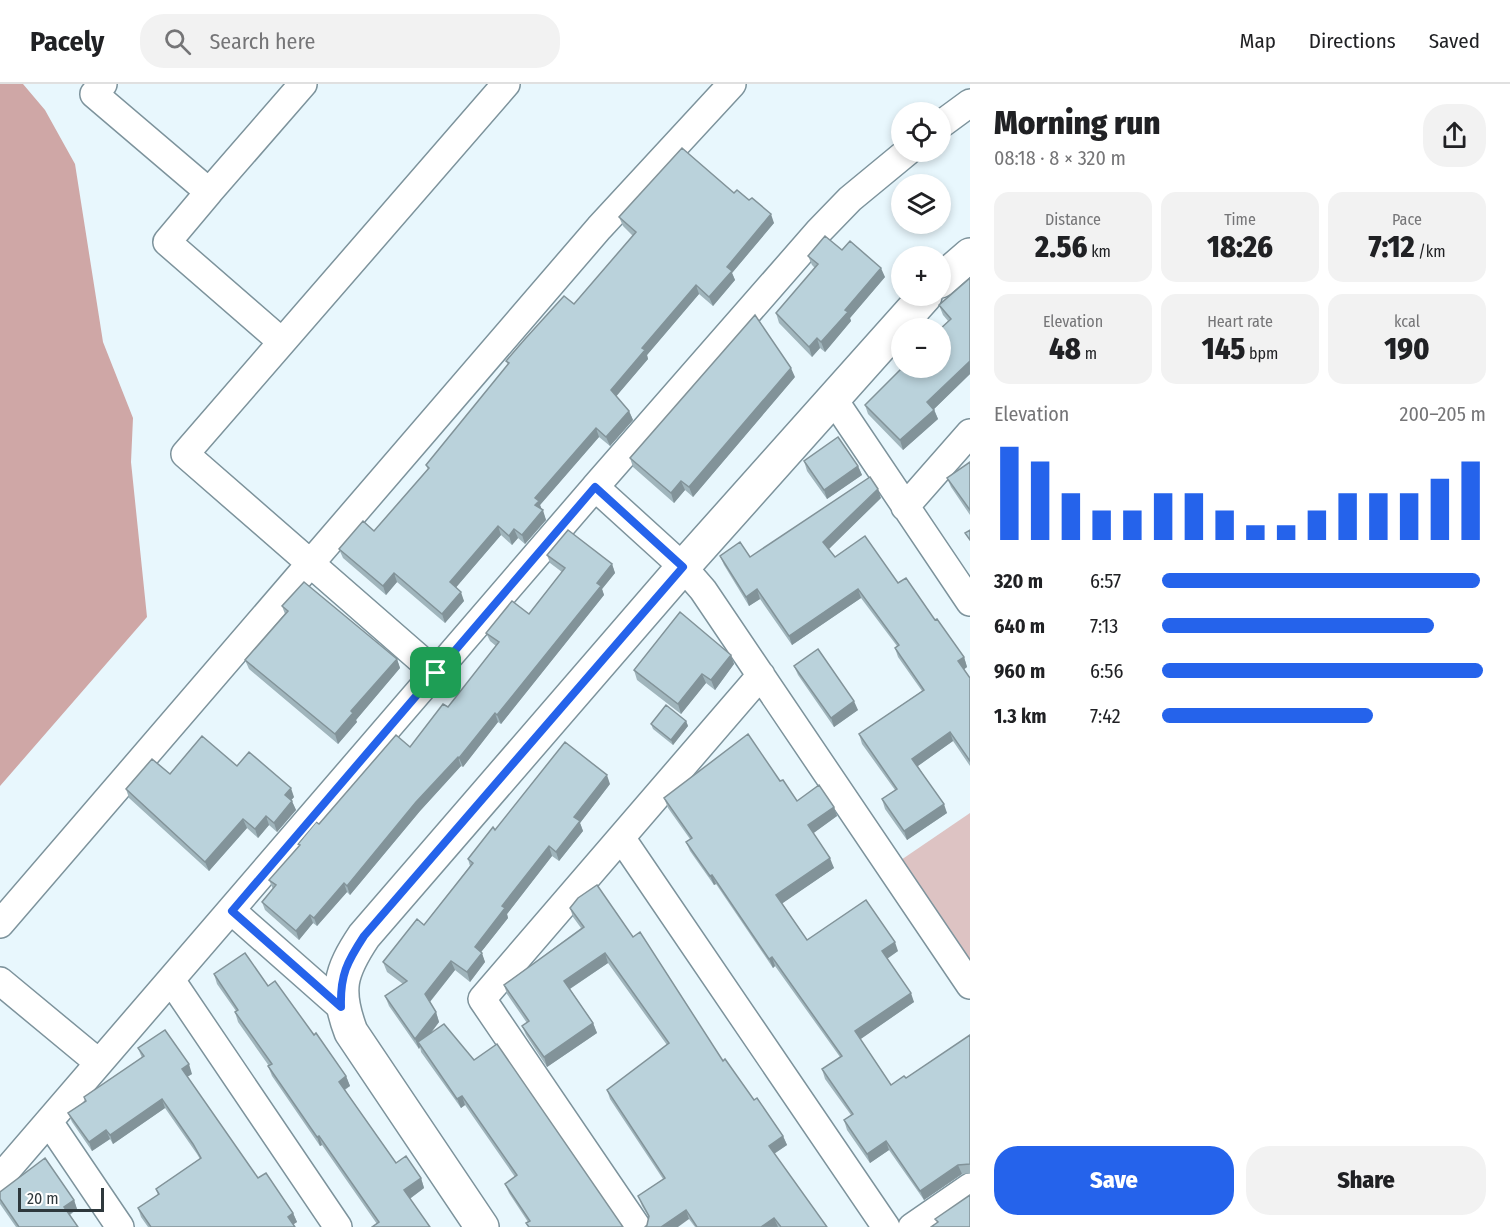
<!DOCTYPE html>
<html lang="en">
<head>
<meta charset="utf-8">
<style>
	:root { --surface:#fff; --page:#f2f2f2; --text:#202124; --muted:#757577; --line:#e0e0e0; --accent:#2563eb }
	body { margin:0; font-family:"Fira Sans Condensed",sans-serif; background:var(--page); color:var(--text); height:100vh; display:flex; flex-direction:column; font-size:22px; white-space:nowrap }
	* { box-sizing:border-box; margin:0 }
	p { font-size:20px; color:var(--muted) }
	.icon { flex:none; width:33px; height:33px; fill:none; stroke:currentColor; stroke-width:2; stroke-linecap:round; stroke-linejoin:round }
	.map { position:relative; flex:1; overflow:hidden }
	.details { display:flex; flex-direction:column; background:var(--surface); width:540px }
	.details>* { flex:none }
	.buttons { position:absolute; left:891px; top:18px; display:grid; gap:12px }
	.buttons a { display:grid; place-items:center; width:60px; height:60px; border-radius:50%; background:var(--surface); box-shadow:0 3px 9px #0003; font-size:30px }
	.scale { position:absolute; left:18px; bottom:15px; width:86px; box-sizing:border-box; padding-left:6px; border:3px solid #2e383c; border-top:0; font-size:16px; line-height:21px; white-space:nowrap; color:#2e383c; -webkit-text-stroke:4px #fff; paint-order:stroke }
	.pin { position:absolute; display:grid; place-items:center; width:51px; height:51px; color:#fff; margin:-26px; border-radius:12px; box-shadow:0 3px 9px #0006 }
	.round { display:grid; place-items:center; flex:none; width:63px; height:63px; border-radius:24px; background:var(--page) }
	.overview { display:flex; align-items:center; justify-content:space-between; height:102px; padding:0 24px }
	h1 { font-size:33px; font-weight:800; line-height:45px }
	.metrics { display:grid; grid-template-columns:repeat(3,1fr); gap:9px; height:102px; padding:6px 24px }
	.metrics div { display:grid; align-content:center; border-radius:15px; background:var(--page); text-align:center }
	.metrics b { font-size:30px; font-weight:800 }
	.metrics small { font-size:16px; font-weight:400 }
	.metrics p { font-size:16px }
	.chart { height:168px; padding:12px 24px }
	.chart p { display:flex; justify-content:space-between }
	.chart svg { width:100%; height:108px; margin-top:6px; stroke:var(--accent); stroke-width:6 }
	.primary-button { display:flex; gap:12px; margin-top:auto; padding:12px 24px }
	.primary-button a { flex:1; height:69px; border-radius:24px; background:var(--accent); color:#fff; font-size:24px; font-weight:800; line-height:69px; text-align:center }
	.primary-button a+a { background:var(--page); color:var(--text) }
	ul { padding:0 24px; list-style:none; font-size:20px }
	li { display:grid; grid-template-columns:96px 72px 1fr; align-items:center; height:45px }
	li i { height:15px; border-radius:8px; background:var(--accent) }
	header { display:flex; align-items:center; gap:36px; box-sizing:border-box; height:84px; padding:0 30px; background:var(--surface); border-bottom:2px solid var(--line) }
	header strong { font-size:28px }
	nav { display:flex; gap:33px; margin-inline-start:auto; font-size:21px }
	.search { width:420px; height:54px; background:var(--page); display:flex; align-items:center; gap:15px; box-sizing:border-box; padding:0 21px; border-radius:24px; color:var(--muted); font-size:22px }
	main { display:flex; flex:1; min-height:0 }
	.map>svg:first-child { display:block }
	.green { fill:#ddc3c3 }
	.forest { fill:#cfa7a6 }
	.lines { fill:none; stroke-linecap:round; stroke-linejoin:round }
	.minor-casing { stroke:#7d939c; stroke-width:30 }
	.tertiary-casing { stroke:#7d939c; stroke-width:36 }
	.minor { stroke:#fff; stroke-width:27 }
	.tertiary { stroke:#fff; stroke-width:33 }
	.wall { fill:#a0b5bc }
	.shaded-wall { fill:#829399 }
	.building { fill:#bad2db; stroke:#829399; stroke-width:1.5 }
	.route-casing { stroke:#fff; stroke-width:12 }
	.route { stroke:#2563eb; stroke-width:8 }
</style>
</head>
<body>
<header>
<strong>Pacely</strong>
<div class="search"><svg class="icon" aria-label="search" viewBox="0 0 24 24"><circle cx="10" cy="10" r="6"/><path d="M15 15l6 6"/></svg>Search here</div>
<nav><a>Map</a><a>Directions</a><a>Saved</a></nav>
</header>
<main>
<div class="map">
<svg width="970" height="1143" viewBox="0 0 970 1143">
	<rect width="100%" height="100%" fill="#e8f7fd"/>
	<!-- green -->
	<path class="green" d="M970,729v150l-69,-103z"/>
	<!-- forest -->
	<path class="forest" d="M0,0h23l22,26 30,54 28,178 30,76 -2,44 16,155 -147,169z"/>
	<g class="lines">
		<defs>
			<path id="minor" d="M103,0l-9,10 115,98 -42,50 115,100
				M940,41l30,-22
				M907,68l-57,47 -31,32 -224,256 88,80 20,23 267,395
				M209,108l94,-108
				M832,313l138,205
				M905,423l65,-74
				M436,589l-251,-219 321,-370
				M622,755l264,388
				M232,827l109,96
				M0,840l599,-696 133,-144
				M171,896l167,247
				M0,897l99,82
				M49,1038l71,105
				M0,1094l595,-691
				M637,1143l-155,-228 279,-324
				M912,1143l58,-40"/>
			<path id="tertiary" d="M940,197l30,-26
				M482,1143l-131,-195c-16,-42 -11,-60 13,-96l319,-369 242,-271"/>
		</defs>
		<!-- minor casing -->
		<use href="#minor" class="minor-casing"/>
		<!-- tertiary casing -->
		<use href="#tertiary" class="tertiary-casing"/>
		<!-- minor -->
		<use href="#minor" class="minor"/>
		<!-- tertiary -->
		<use href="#tertiary" class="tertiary"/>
	</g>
	<!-- wall -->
	<path class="wall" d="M734,109l40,30 -42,50 3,7 -22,26 -14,-12 -52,61 1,4 -32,37 13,15 4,9 -23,26 -11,-9 -59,68 6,15 -21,24 -7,-6 -6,7 -11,-10 -45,52 8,14 -19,22 -48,-41 -11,13 -43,-37 -4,-9 35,-18 54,-61 -2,-5 82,-100 -2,-4 68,-57 59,-68 -10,-10 -4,-9z
		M842,166l43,27 -35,41 1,3 -26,31 -5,-4 -8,9 -33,-34 -3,-10 39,-45 -3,-3 -4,-9z
		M970,194v96l-36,35 4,10 -35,31 -35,-36 -3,-9 83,-84 -5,-6 -4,-10z
		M795,293l-102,120 -8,-7 -11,13 -41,-36 -3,-9z
		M804,377l54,5 4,9 -35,24 -20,-28z
		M970,378v53l-19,-28 -4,-9z
		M881,414l-53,51 7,8 63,26 37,37 29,37 3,10 -3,2 6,9v88l-17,-25 -35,25 29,47 -40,27 -22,-31 -3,-10 13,-9 -33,-46 -3,-10 63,-43 -24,-34 -3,-9 2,-2 -36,-48 -69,47 -32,-46 -11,7 -25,-41 -4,-9 30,1z
		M547,471l65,9 3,9 -13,16 2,6 -103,129 -3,-2 -35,45 -2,-1 -41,45 -70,84 -3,-3 -30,34 -4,-3 -14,17 -34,-30 -3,-8 11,-13 -4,-9 30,-34 -1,-2 21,-20 91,-77 38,-40 48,-61 -6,-5 -4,-8 43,-19 33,-42 -12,-9z
		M282,522l115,53 3,9 -44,52 1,2 -19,22 -89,-75 -4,-9 40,-46z
		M731,571l3,9 -19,26 -9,-7 -25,31 -44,-34 -3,-10z
		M794,582l64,44 -24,17 -36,-52z
		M686,637l2,5 -15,19 -20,-16 -2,-5z
		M237,682l57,31 -3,3 5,10 -19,22 -8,-7 -11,13 -11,-10 -38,43 -80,-73 -3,-9 44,-15z
		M780,697l17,20 37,6 3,9 -24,17 21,35 -52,35 25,37 91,11 -11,8 27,43 -54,37 31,46 15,-7 64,-43v138l-8,1 -38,26 -35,-50 -19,13 -23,-33 -3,-10 7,-5 -26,-36 -3,-10 18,-12 -65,-91 -2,2 -57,-84 -2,1 -24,-34 -4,-9 4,-3 -22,-31 -4,-10z
		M610,700l-30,39 3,8 -24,30 -7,-5 -45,58 1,4 -27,34 4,10 -15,20 -15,-12 -25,32 6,10 3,10 -9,12 44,26 149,167h-95l-2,-4 2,-1 -19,-29 -4,-9 10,-7 -50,-72 -4,3 -40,-56 -1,-5 -1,2 -30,-43 -4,-10 18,-12 -16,-12 -4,-10 41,-37 46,-59 -2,-7 27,-29z
		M570,824l63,29 90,124 60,75 4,9 -13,9 53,73h-132l-6,-8 -42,6 2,-7 -7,-12 -4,-10 25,-17 -53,-80 -3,-9 60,-45 -59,-82 -38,26 23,34 4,10 -50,34 -21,-32 -4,-9 5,-3 -20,-29 -3,-9 77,-57 -8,-11z
		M214,890l54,12 46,49 32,41 4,10 -5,4 51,73 25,15 3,10 -47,36 -55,-79 -2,1 -48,-70 -4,-10h1l-31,-44 -3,-10 1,-1 -19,-27z
		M138,964l54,26 -5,3 71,101 35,35 4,9 -4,2 2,3h-147l-7,-10 -3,-9 20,-13 -2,-6 44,-30 -3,-5 -32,-46 -52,36 -3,-5 -18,12 -20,-29 -4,-9 17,-12 -1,-4 58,-39z
		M0,1108l74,8 3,9 -7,6 8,12h-62l-16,-23z"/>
	<!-- shaded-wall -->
	<path class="shaded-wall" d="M771,130l3,9 -42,50 3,7 -22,26 -4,-9 18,-30z
		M881,184l4,9 -35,41 1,3 -26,31 -4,-10 24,-32z
		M696,201l3,9 -52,61 1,4 -34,40 -3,-9 31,-42z
		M817,254l3,10 -8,9 -3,-10z
		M970,277v13l-39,38 -4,-10z
		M791,284l4,9 -102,120 -4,-10z
		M934,326l4,9 -35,31 -3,-10z
		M629,327l4,9 -23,26 -4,-9z
		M596,344l3,9 -59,68 2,5 -7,-5v-7z
		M858,382l4,9 -35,24 -3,-9z
		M681,397l4,9 -11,13 -3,-10z
		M878,405l3,9 -55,54 -3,-10z
		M543,426l3,10 -21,24 -3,-9z
		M498,442l3,9 -48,56 -3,-9z
		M514,445l4,9 -6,7 -3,-9z
		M612,480l3,9 -13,16 2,6 -103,129 -4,-9z
		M394,489l3,9 -11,13 -3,-9z
		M757,505l3,10 -11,7 -3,-9z
		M858,505l3,9 -69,47 -3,-9z
		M461,508l3,9 -19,22 -3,-9z
		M731,571l3,9 -19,26 -4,-10z
		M964,573l3,10 -5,4 -4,-10z
		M397,575l3,9 -44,52 1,2 -19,22 -3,-10 16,-23z
		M702,590l4,9 -25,31 -3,-10z
		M854,617l4,9 -24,17 -3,-9z
		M495,629l3,9 -35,45 -4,-9z
		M686,637l2,5 -15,19 -2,-5z
		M950,648l3,9 -38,27 -3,-9z
		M458,673l3,9 -41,45 -70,84 -3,-9 69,-84z
		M607,691l3,9 -30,39 3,8 -24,30 -3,-9 18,-35z
		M291,704l3,9 -6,7 -3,-9z
		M292,717l4,9 -19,22 -3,-9z
		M944,720l3,9 -40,27 -3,-9z
		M834,723l3,9 -26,19 -3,-10z
		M266,732l3,9 -11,13 -3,-9z
		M243,735l4,9 -38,43 -4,-9z
		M549,762l3,10 -45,58 1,4 -30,38 -3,-9 27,-41z
		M830,774l4,10 -54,37 -4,-10z
		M712,791l4,9 -2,1 -4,-9z
		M344,799l3,9 -30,34 -3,-8z
		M310,831l3,8 -14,17 -3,-9z
		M895,858l3,9 -13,9 -3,-9z
		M482,869l3,9 -15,20 -3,-10z
		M605,869l3,10 -40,27 -4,-9z
		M772,873l3,9 -2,2 -4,-9z
		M451,877l4,9 -27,34 -3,-10z
		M911,909l3,9 -56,39 -3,-10z
		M436,928l3,10 -18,24 -3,-4 2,5 -1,2 -4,-10z
		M593,939l4,10 -50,34 -3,-10z
		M189,980l3,10 -7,4 -3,-9z
		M346,992l4,10 -8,5 -3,-9z
		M462,1012l3,9 -4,3 -4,-9z
		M162,1015l3,9 -52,36 -3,-9z
		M106,1046l4,9 -18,12 -3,-9z
		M319,1052l3,9 -2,1 -3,-9z
		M783,1052l4,9 -15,10 -3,-9z
		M886,1057l3,9 -19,13 -3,-9z
		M958,1081l4,9 -38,26 -4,-9z
		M421,1094l3,10 -16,12 -4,-10z
		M74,1116l3,9 -10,7 -3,-9z
		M686,1126l3,9 -11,8h-17z
		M293,1129l4,9 -6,4 -3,-9z
		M774,1134l4,9h-17z"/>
	<!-- building -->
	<path class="building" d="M682,64l52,45 3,-3 12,10 3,-2 19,16 -44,53 5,4 -23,26 -13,-12 -54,63 3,2 -34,40 18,21 -23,26 -10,-9 -61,70 4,3 -4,4 8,5 -21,25 -8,-6 -5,7 -11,-10 -48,56 11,10 -19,22 -48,-41 -11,13 -44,-37 24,-28 11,10 55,-63 -3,-3 83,-102 -3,-2 19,-22 39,-43 10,8 62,-72 -17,-15z
		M825,152l17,14 8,-9 31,27 -36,42 3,2 -27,30 -4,-4 -8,9 -33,-34 42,-49 -10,-8z
		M970,194v83l-43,41 7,8 -34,30 -35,-35 37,-37h38v-39l11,-10 -12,-14z
		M755,231l36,53 -102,119 -8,-6 -10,12 -41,-35z
		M838,353l20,29 -34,24 -20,-29z
		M970,378v48l-23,-32z
		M870,393l8,12 -55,53 12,15 30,-21 33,47 8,-5 29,42 2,-1 27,38 -6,4 12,17v83l-20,-29 -38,27 32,45 -40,27 -22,-32 15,-10 -38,-55 65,-44 -29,-42 4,-3 -41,-56 -69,47 -32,-47 -11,8 -26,-41 20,-14 10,15z
		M568,446l44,34 -15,19 4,3 -104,129 -2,-2 -36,45 -1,-1 -42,45 -69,84 -3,-3 -30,35 -4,-3 -14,16 -34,-29 14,-17 -7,-5 31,-35 -2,-1 18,-22 3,2 77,-89 14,12 33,-43 5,3 51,-65 -13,-9 26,-32 17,13 36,-46 -18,-13z
		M970,446v10l-5,-7z
		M304,498l93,77 -46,52 2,2 -18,21 -90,-74 43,-49 -6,-5z
		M680,528l51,43 -20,25 -9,-6 -24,30 -44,-34z
		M818,565l36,52 -23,17 -37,-52z
		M666,621l20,16 -15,19 -20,-16z
		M748,650l32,47 3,-1 14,21 22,-16 15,22 -26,18 22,33 -54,37 31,45 59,-40 29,42 -13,9 29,42 -56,38 36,54 13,-9 2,2 64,-43v129l-12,1 -38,26 -34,-50 -19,13 -23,-34 9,-6 -31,-45 20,-13 -70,-99 -3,2 -57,-84 -2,1 -24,-34 6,-4 -28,-40z
		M202,652l35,30 12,-14 42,36 -6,7 7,6 -18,22 -8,-7 -11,13 -12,-10 -38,43 -79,-73 26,-30 18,15z
		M565,658l42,33 -33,42 6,4 -24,31 -7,-6 -47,60 3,2 -30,39 7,6 -15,19 -16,-11 -26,33 11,18 -21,27 -30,-43 22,-15 -24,-19 34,-43 7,6 49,-62 -5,-4 25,-32 2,3z
		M597,801l36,52 7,-5 83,129 2,-2 29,41 3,-2 26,38 -14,10 58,81h-46l-7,-9 -13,9h-64l-11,-17 -25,17h-16l2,-2 2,-9 -11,-20 27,-18 -58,-88 62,-47 -64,-90 -41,28 29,42 -49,34 -22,-31 7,-5 -25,-36 80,-58 -14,-19 8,-10z
		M245,869l23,33 7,-5 39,54 2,-2 30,43 -7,6 57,81 10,-7 15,22 -17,12 26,37h-58l7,-5 -60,-86 -2,1 -49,-71 4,-2 -37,-52 3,-2 -24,-36z
		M444,940l30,36 23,-16 126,183h-94l-3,-4 4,-2 -25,-37 12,-9 -55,-79 -5,3 -39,-57z
		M165,946l24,34 -7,5 76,109 8,-5 27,40 -5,4 7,10h-144l-13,-19 21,-14 -3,-5 45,-31 -8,-14 -31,-45 -52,36 -4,-5 -17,12 -21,-29 18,-12 -2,-4 60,-41 -6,-8z
		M45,1074l29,42 -10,7 14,20h-59l-19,-28v-7z
		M970,1111v32h-39l7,-5 -3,-3z"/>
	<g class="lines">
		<defs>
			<path id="route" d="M595,403l88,80 -319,369c-17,26 -24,39 -23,71l-109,-96z"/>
		</defs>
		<!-- route casing -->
		<use href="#route" class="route-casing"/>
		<!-- route -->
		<use href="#route" class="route"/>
	</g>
</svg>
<div class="buttons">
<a><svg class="icon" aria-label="locate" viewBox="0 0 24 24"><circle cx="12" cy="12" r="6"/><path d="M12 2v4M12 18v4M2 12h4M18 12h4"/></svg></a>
<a><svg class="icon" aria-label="layers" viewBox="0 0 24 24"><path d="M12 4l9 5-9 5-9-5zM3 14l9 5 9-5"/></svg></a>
<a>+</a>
<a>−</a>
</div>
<div class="scale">20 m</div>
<div class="pin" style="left:436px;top:589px;background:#1e9e55"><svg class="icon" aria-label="arrive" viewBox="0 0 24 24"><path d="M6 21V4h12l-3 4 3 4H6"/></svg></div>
</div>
<section class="details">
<div class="overview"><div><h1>Morning run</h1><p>08:18 · 8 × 320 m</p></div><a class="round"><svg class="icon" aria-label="share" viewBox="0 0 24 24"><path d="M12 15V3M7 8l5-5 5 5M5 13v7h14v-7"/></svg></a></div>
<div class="metrics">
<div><p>Distance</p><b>2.56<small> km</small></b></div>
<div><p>Time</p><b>18:26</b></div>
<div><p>Pace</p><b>7:12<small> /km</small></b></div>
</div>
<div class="metrics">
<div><p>Elevation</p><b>48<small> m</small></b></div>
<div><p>Heart rate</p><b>145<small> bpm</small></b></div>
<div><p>kcal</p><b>190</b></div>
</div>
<div class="chart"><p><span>Elevation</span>200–205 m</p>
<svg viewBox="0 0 160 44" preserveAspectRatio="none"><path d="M5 44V6M15 44V12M25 44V25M35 44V32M45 44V32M55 44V25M65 44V25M75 44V32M85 44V38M95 44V38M105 44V32M115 44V25M125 44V25M135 44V25M145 44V19M155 44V12"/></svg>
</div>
<ul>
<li><b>320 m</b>6:57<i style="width:98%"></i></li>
<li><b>640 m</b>7:13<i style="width:84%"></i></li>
<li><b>960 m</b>6:56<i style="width:99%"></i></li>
<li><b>1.3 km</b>7:42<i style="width:65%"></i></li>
</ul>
<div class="primary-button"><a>Save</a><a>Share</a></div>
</section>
</main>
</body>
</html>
